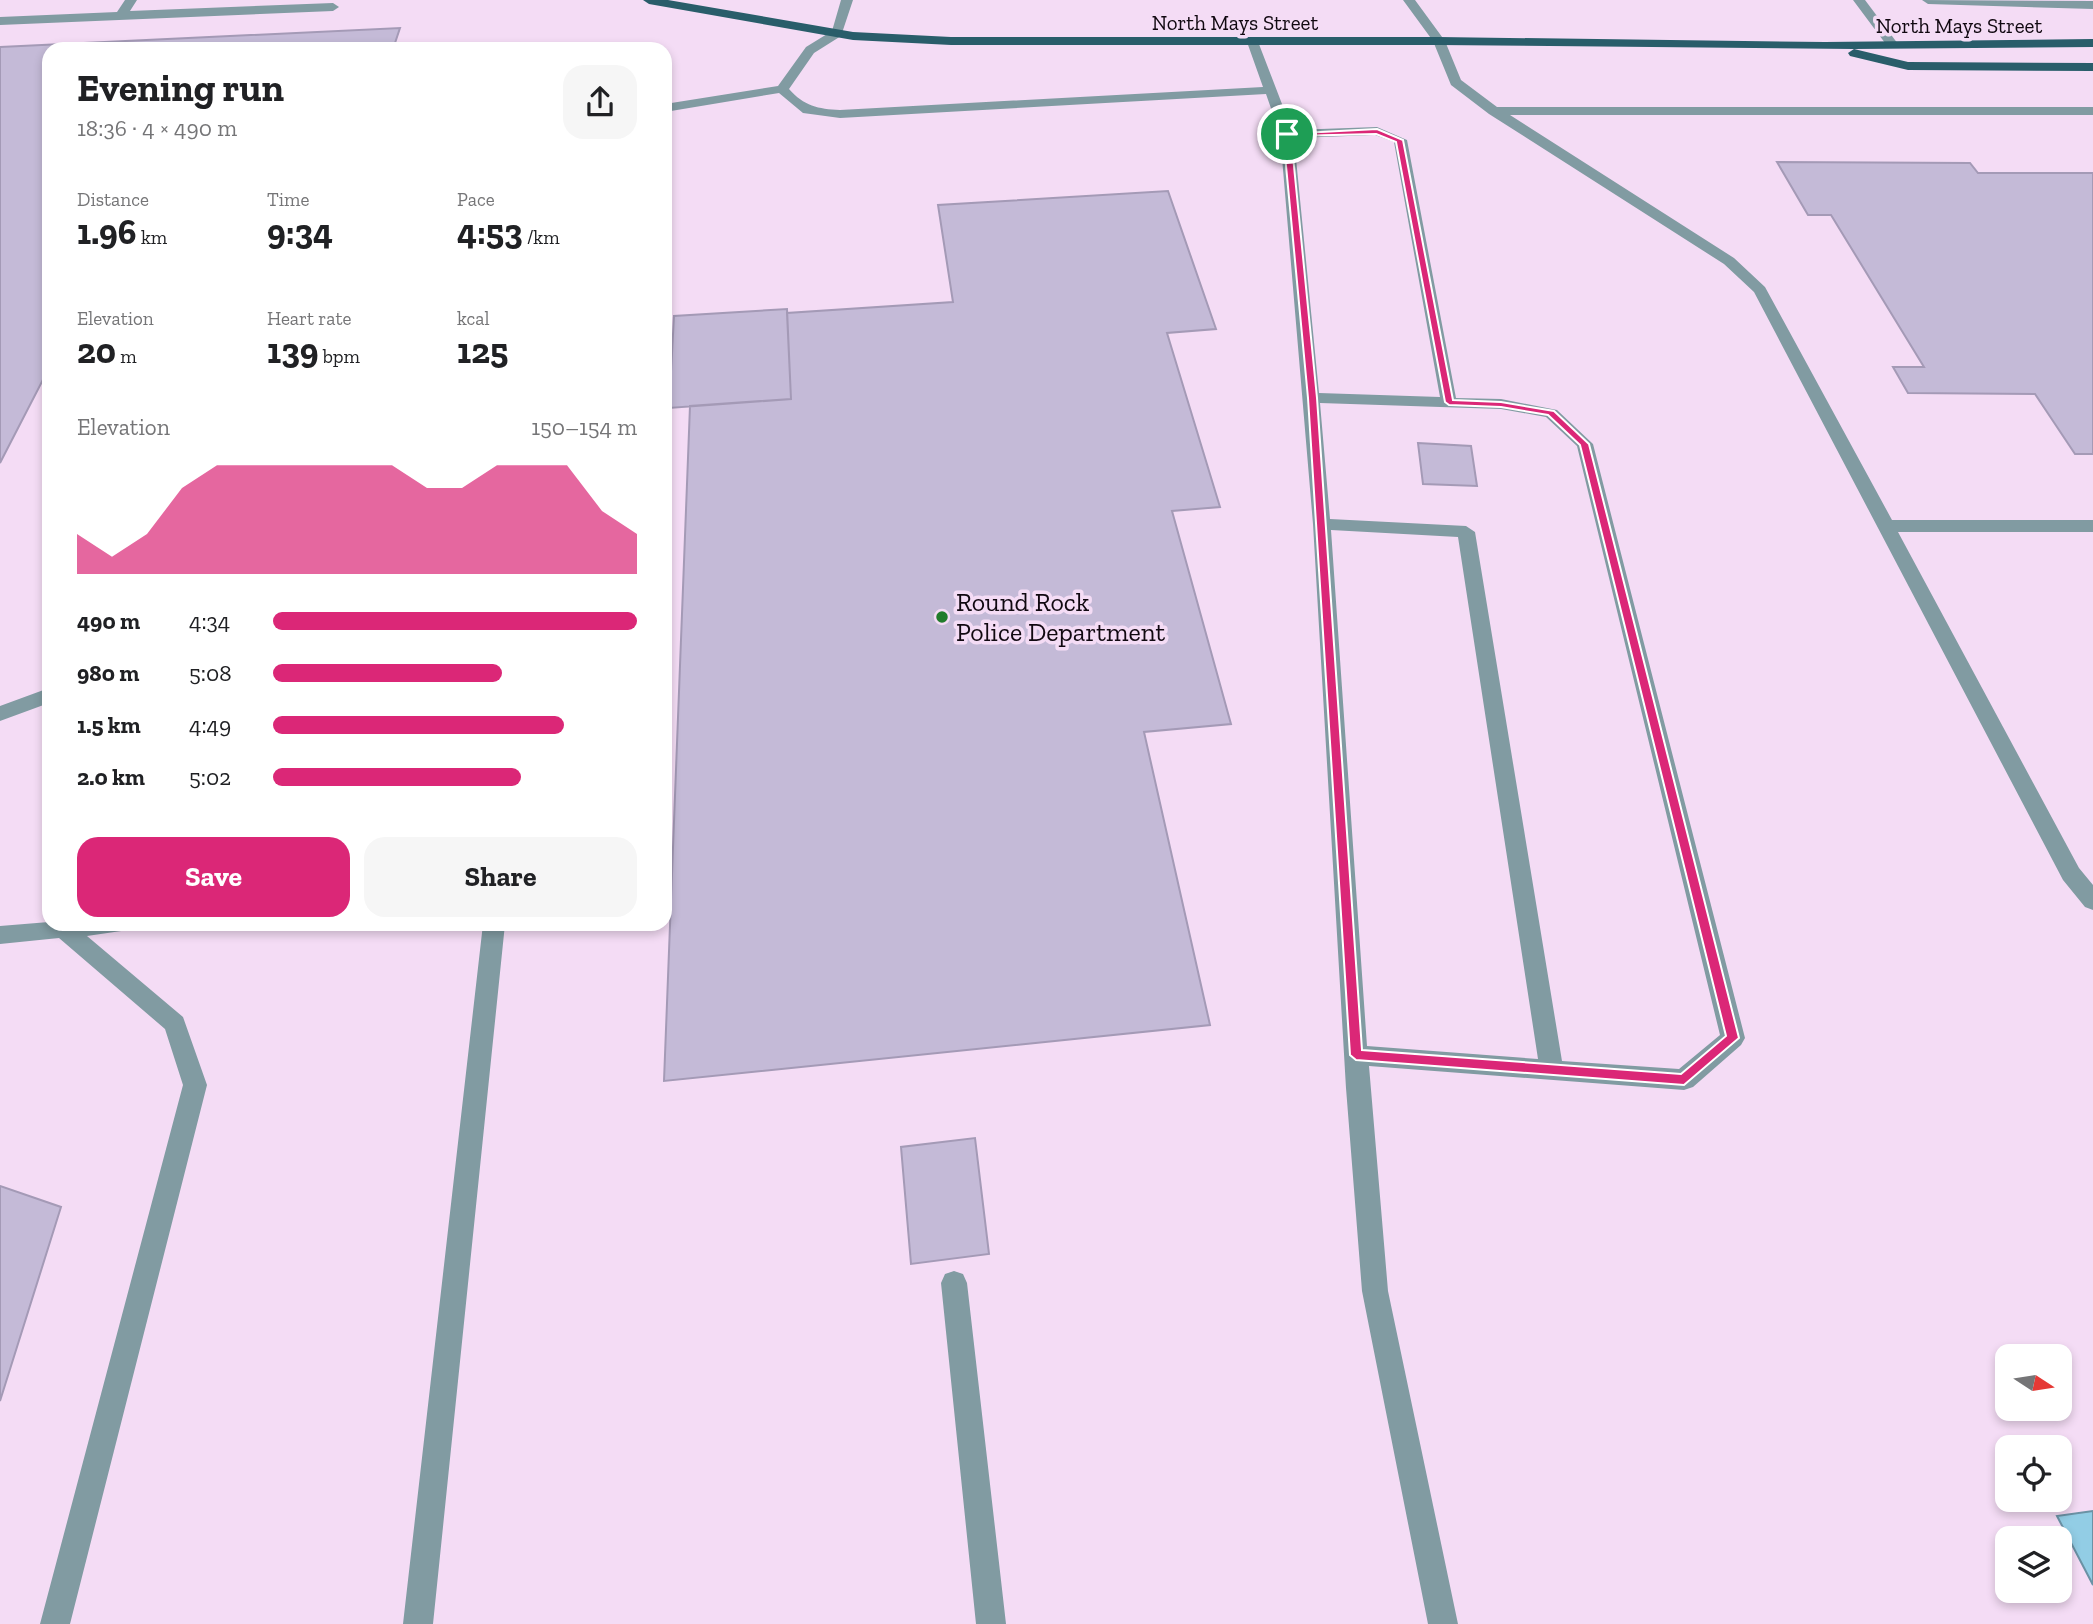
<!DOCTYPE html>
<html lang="en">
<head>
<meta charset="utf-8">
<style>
	:root { --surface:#fff; --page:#f6f6f6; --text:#202124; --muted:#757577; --accent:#db2777 }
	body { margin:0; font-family:"Zilla Slab",serif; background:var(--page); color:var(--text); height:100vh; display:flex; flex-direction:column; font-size:26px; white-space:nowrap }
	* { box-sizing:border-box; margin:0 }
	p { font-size:23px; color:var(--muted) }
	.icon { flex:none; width:38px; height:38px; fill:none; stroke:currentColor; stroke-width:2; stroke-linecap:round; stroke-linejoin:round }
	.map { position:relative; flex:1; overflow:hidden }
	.panel { position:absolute; left:42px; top:42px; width:630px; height:889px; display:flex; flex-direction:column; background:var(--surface); border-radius:21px; box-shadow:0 4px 10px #0003 }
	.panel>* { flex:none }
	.needle { width:46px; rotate:102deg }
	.tools { position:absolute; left:1995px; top:1344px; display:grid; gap:14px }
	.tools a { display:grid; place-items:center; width:77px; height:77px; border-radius:14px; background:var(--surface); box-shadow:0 4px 10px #0003; font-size:35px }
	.pin { position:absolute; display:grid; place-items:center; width:60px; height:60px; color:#fff; margin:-30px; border:4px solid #fff; border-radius:50%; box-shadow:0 2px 7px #0007 }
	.round { display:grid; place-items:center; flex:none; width:74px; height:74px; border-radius:21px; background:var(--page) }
	.summary { display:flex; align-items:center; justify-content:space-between; height:119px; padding:0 35px }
	h1 { font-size:38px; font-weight:700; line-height:52px }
	.figures { display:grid; grid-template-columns:repeat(3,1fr); gap:10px; height:119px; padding:7px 35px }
	.figures div { display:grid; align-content:center }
	.figures b { font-size:35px; font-weight:700 }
	.figures small { font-size:19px; font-weight:400 }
	.figures p { font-size:19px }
	.chart { height:196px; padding:14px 35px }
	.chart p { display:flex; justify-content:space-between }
	.chart svg { width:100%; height:126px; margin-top:7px; fill:var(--accent); opacity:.7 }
	.cta { display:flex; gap:14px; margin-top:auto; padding:14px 35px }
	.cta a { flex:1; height:80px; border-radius:21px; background:var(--accent); color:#fff; font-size:28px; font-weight:700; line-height:80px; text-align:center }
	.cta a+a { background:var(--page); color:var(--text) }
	ul { padding:0 35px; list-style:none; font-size:23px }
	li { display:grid; grid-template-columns:112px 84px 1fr; align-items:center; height:52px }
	li i { height:18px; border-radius:9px; background:var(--accent) }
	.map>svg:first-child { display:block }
	.water { fill:#92cde5; stroke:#6b92a5; stroke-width:2 }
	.building { fill:#c4bad7; stroke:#a49ab6; stroke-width:2 }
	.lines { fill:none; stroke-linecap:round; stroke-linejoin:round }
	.minor { fill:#819ba2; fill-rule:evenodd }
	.major { fill:#295d6a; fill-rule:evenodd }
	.route { fill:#db2777; stroke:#fff; stroke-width:2; fill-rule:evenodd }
	.poi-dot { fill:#217c2c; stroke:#f4dcf5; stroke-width:2.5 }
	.labels { text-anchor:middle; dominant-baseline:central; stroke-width:7; stroke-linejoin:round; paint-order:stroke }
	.far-street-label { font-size:21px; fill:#100810; stroke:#f4dcf5 }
	.poi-label { font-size:26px; fill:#100810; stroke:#f4dcf5; text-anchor:start }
</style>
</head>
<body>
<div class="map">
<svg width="2093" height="1624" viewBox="0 0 2093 1624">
	<rect width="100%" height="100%" fill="#f4dcf5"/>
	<!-- water -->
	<path class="water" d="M2093,1511v74l-36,-69z"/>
	<!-- building -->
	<path class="building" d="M400,28l-7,21h-344v319l-49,95v-416z
		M1777,162l193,1 8,10h115v281h-18l-40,-60 -127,-1 -15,-26h31l-93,-152h-23z
		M1168,191l48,138 -49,4 53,174 -48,4 59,213 -87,8 66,293 -546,56 26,-675 101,-7 -4,-86 166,-11 -15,-97z
		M787,309l4,90 -122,9 5,-92z
		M1418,443l53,3 6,40 -54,-2z
		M975,1138l14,116 -78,10 -10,-117z
		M0,1186l61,21 -61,194z"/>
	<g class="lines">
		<!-- minor -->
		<path class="minor" d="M125,0h12l-7,11 203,-8 6,4 -6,4 -333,14v-8l117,-5z
			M841,0h12l-12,36 -27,17 -25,36c15,17 29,20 51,21l423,-23 -16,-45 10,-3 35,91 85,-3 30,13 49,258 45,1 56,11 36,34 152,594 -4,7 -48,42 -9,3 -315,-24 19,225 70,333h-30l-66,-333 -16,-203 -33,-564 -33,-390 -14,-40 -426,24 -37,-5 -24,-20 -114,19v-8l113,-18 28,-39 26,-16zM1375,135l19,7 46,255 -121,-4 -25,-255zM1320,403l181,6 45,8 31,29 143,589 -41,34 -117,-8 -87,-529 -9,-6 -136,-7zM1331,530l127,7 80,522 -171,-13z
			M1403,0h12l30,41 16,39 36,27h596v8h-583l224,143 31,29 127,233h201v12h-195l181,336 14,17v25l-8,-3 -22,-27 -309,-588 -30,-28 -235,-150 -38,-29 -18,-44z
			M1853,0h12l33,44 -2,3h-8z
			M1922,0l171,1v8l-165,-5z
			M49,688v15l-49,18v-15z
			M49,922v2h82l-3,6 -41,6 96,81 24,68 -137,539h-30l143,-539 -18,-56 -106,-91 -59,6v-18z
			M483,924h22l-72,700h-30z
			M954,1271l9,3 4,9 39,341h-30l-35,-341 4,-9z"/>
		<!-- major -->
		<path class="major" d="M643,0h25l185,32 98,5h488l386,5 268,-3v8l-239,2 54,13 185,1v8l-185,-1 -58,-14 -2,-3 6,-4 -415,-4h-488l-98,-5 -204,-36z"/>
	</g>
	<!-- route -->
	<path class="route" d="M1377,129l26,11 50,260 48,2 53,9 35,33 150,594 -55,47 -328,-25 -6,-5 -42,-657 -25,-264zM1376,134l20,8 49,260 4,3 52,2 47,8 32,30 146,591 -45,38 -319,-24 -45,-652 -26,-262z"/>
	<!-- markers -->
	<circle class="poi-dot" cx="942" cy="617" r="7"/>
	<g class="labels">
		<!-- far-street labels -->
		<g class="far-street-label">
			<text x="1235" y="22">North Mays Street</text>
			<text x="1959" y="25">North Mays Street</text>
		</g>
		<!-- poi labels -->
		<g class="poi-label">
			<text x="956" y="602">Round Rock<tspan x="956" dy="30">Police Department</tspan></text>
		</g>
	</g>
</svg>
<div class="tools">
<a><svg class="needle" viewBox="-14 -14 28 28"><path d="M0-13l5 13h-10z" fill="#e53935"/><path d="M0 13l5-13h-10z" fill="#757577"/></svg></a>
<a><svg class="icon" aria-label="locate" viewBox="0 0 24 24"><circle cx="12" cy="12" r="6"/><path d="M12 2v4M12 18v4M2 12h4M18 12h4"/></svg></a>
<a><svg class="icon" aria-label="layers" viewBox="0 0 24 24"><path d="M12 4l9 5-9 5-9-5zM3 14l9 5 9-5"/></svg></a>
</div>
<div class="pin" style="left:1287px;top:134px;background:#1e9e55"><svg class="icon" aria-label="arrive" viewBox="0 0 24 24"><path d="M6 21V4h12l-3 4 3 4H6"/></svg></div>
<section class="panel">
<div class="summary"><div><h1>Evening run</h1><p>18:36 · 4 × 490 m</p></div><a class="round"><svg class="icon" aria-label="share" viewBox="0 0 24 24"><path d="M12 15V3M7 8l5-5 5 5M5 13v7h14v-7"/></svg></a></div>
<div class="figures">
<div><p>Distance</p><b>1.96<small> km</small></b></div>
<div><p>Time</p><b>9:34</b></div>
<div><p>Pace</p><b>4:53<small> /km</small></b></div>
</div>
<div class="figures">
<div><p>Elevation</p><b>20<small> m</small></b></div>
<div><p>Heart rate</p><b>139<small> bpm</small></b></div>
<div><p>kcal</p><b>125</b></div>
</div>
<div class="chart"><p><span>Elevation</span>150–154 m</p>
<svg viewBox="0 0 160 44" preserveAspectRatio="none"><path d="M0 44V30L10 38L20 30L30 14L40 6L50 6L60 6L70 6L80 6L90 6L100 14L110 14L120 6L130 6L140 6L150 22L160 30V44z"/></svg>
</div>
<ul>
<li><b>490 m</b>4:34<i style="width:100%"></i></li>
<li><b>980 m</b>5:08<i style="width:63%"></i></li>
<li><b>1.5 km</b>4:49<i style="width:80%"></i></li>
<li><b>2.0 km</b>5:02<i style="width:68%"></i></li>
</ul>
<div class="cta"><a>Save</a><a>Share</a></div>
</section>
</div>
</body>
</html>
